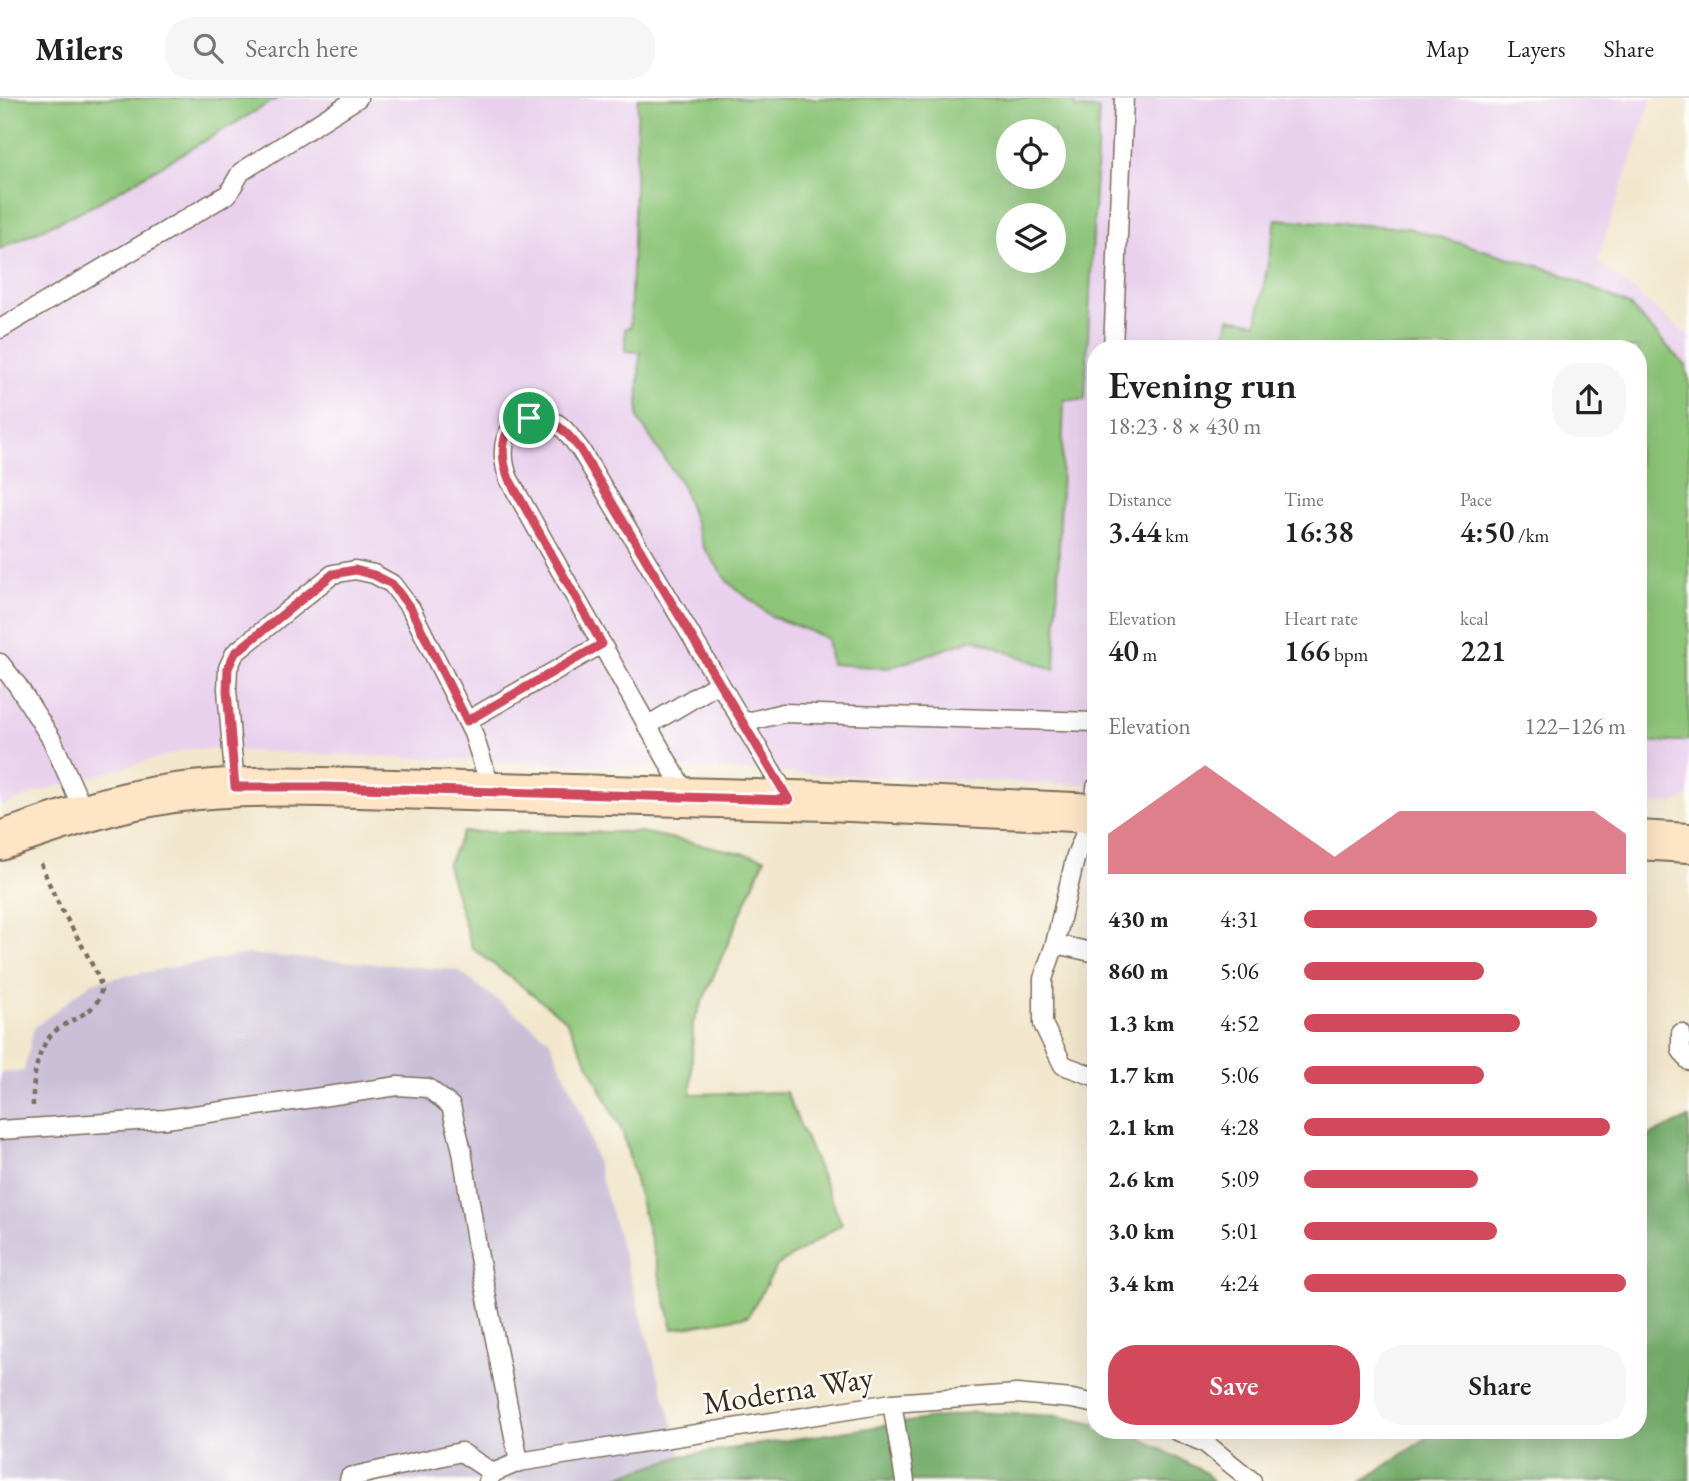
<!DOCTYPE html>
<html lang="en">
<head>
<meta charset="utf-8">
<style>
	:root { --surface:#fff; --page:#f6f6f6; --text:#222; --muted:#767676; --line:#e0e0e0; --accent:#d1495b }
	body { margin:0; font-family:"EB Garamond",serif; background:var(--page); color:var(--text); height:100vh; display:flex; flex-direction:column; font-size:26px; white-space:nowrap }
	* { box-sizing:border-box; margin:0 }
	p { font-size:23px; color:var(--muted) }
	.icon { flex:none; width:38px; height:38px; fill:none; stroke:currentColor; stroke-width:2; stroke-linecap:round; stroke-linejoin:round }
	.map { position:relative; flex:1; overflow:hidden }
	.side { position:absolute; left:1087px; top:242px; width:560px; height:1099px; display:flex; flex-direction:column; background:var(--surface); border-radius:28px; box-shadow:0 7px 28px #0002 }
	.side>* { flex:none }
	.fabs { position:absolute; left:996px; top:21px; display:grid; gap:14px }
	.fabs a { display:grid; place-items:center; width:70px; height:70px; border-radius:50%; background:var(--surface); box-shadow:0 7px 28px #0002; font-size:35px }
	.pin { position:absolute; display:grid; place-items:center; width:60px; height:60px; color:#fff; margin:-30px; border:4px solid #fff; border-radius:50%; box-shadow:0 2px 7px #0007 }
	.round { display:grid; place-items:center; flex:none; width:74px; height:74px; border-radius:28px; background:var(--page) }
	.summary { display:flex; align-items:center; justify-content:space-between; height:119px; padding:0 21px }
	h1 { font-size:38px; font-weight:600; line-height:52px }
	.figures { display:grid; grid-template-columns:repeat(3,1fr); gap:10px; height:119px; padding:7px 21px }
	.figures div { display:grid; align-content:center }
	.figures b { font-size:30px; font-weight:600 }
	.figures small { font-size:19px; font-weight:400 }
	.figures p { font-size:19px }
	.chart { height:196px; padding:14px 21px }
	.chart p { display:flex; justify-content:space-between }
	.chart svg { width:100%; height:126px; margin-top:7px; fill:var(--accent); opacity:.7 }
	.action { display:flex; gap:14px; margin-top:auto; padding:14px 21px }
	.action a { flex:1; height:80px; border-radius:28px; background:var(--accent); color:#fff; font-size:28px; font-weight:600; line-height:80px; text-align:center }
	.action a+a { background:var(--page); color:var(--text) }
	ul { padding:0 21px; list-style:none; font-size:23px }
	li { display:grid; grid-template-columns:112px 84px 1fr; align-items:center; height:52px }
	li i { height:18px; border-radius:9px; background:var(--accent) }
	header { display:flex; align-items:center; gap:42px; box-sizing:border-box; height:98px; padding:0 35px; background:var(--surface); border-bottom:2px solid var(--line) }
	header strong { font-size:33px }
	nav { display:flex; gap:38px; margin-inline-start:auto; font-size:24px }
	.search { width:490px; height:63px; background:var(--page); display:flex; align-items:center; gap:18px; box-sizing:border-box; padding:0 24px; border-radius:28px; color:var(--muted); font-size:26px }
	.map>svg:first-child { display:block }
	.built { fill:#e9d1ed; fill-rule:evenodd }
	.industrial { fill:#c9bfd7 }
	.green { fill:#8cc578; stroke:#64784b; stroke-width:2; fill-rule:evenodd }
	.forest { fill:#71aa68; stroke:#566a43; stroke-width:2 }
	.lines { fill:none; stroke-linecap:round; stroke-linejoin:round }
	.lane-casing { stroke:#7b6c5b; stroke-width:21 }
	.secondary-casing { stroke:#7b6c5b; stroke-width:42 }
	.path { stroke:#7b6c5b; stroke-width:4.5; stroke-dasharray:5 5; stroke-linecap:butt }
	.lane { stroke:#fff; stroke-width:18 }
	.secondary { stroke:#fde5c5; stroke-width:38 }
	.route-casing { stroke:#fff; stroke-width:14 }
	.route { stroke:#d1495b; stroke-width:9 }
	.labels { text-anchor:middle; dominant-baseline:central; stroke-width:5; stroke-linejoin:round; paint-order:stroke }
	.street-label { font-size:32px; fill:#3b2a1e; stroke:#fdfcf7 }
</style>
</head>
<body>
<header>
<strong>Milers</strong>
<div class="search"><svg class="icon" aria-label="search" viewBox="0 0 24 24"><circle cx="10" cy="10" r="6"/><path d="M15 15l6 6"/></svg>Search here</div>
<nav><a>Map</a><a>Layers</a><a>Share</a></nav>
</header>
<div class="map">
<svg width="1689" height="1383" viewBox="0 0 1689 1383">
	<rect width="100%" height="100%" fill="#fdfcf7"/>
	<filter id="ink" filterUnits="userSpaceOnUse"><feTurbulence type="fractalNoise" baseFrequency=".0143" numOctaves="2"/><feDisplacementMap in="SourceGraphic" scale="14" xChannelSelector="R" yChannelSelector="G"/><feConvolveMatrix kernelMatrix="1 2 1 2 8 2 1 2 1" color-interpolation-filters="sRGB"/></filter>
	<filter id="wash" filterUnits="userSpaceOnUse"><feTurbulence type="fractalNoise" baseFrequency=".00686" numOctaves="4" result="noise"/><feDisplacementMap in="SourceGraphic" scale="28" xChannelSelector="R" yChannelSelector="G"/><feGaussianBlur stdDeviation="1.57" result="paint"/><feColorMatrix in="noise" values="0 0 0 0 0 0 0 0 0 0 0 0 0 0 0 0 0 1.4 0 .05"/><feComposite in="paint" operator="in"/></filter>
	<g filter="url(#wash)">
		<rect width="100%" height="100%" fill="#f2e7cd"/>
		<!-- built -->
		<path class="built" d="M0,0h1652l-55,163 92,75v460l-15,7 -36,-1v-454h-542l-1,437 -905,-36 -149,42 -41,16zM1008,33h46v46h-46zM1008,117h46v46h-46z"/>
		<!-- industrial -->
		<path class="industrial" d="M248,856l209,16 92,69 35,80 98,337 -78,25h-604v-408l24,-2 10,-43 58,-46z"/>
		<!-- green -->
		<path class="green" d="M0,0h278l-186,108 -92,43z
			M638,0h437v10l24,1 -14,291h-21l-9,270 -81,-31 -85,29 -58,-4 -4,-26 -56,-22 -43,-34 -25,-36 -21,-61 -44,-66 2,-67 -15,-1v-23h5zM1008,33h46v46h-46zM1008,117h46v46h-46z
			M1276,121l132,9 147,43 74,34 57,61 3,19v355l-51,4v-396h-415l6,-30 28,5z
			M463,734h178l124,26 -72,165 -2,71 95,-2 56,132 -65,42 -29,50 -75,13 -50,-196 -57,-113 -94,-72 -25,-83z"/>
		<!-- forest -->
		<path class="forest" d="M1689,1020v363h-326l75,-51h200v-290z
			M974,1314l85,4 36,8 1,6h22l13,3 75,40 7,8h-609l78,-25z"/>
	</g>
	<g filter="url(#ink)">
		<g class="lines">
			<defs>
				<path id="lane" d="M0,231l228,-135 13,-22 117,-74
					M1113,250l11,-250
					M0,565l18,23 34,54 33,74
					M467,623l135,-77
					M743,625l40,-10 313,9
					M647,628l72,-43
					M235,689l-8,-98 1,-21 7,-15 98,-79 22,-4 19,4 18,10 19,25 62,124 19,59
					M1096,689l-2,26 -18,42 -21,89 41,9
					M687,698l-178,-317c-10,-25 -8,-62 28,-60 7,0 14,2 21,5 9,6 15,17 22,25l209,351
					M1055,846l-12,35v45l20,41 33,12
					M1681,935v17l8,11
					M0,1032l166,-11 232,-33 30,2 23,18 11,45 15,96 42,215
					M892,1305l13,78
					M1175,1332l30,13 47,38
					M349,1383l1,-4 111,-25 32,21
					M488,1383l5,-8 26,-11 373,-59 125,-9 55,5 24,5"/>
				<path id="secondary" d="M1638,742l51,3
					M0,743c51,-17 103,-36 156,-45 55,-10 111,-10 167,-9l504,14 269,12"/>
			</defs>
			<!-- lane casing -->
			<use href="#lane" class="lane-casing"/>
			<!-- secondary casing -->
			<use href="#secondary" class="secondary-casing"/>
			<!-- path -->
			<path class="path" d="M33,1008c-1,-21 3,-56 19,-72 14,-15 49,-20 49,-46 0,-13 -36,-71 -44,-87 -6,-13 -12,-27 -17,-40"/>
			<!-- lane -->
			<use href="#lane" class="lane"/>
			<!-- secondary -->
			<use href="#secondary" class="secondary"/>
		</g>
	</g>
	<g class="lines" filter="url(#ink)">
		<defs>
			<path id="route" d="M529,320c27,2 34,10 51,31l209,351 -466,-13h-88l-8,-97 1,-22 7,-15 98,-79 22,-4 19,5 18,9 19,25 56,112 135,-77 -93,-165c-7,-17 -11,-46 9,-57 3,-2 7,-2 11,-4z"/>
		</defs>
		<!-- route casing -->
		<use href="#route" class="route-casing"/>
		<!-- route -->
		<use href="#route" class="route"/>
	</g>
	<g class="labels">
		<!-- street labels -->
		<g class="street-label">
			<text transform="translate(788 1292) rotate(-9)">Moderna Way</text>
		</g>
	</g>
</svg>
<div class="fabs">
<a><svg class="icon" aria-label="locate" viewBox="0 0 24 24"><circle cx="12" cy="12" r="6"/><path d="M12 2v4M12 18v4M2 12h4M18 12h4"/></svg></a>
<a><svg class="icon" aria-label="layers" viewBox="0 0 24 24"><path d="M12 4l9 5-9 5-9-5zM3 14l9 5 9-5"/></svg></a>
</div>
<div class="pin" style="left:529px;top:320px;background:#1e9e55"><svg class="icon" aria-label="arrive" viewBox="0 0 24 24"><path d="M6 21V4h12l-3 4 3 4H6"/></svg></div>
<section class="side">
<div class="summary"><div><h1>Evening run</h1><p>18:23 · 8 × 430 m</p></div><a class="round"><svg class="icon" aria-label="share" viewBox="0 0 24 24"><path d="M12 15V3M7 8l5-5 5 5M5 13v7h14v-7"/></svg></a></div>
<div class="figures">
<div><p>Distance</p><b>3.44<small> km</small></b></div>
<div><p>Time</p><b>16:38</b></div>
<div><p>Pace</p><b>4:50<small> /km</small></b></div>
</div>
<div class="figures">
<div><p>Elevation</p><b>40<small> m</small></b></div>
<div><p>Heart rate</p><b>166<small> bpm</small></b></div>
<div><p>kcal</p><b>221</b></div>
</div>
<div class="chart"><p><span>Elevation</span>122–126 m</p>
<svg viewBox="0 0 160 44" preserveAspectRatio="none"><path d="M0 44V30L10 22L20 14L30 6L40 14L50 22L60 30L70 38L80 30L90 22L100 22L110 22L120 22L130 22L140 22L150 22L160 30V44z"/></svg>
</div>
<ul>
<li><b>430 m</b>4:31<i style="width:91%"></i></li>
<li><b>860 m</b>5:06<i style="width:56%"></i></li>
<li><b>1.3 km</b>4:52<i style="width:67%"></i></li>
<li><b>1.7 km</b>5:06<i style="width:56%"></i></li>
<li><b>2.1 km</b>4:28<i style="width:95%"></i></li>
<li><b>2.6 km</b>5:09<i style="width:54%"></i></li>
<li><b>3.0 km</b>5:01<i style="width:60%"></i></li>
<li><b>3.4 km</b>4:24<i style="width:100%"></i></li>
</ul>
<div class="action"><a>Save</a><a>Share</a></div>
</section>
</div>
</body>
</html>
